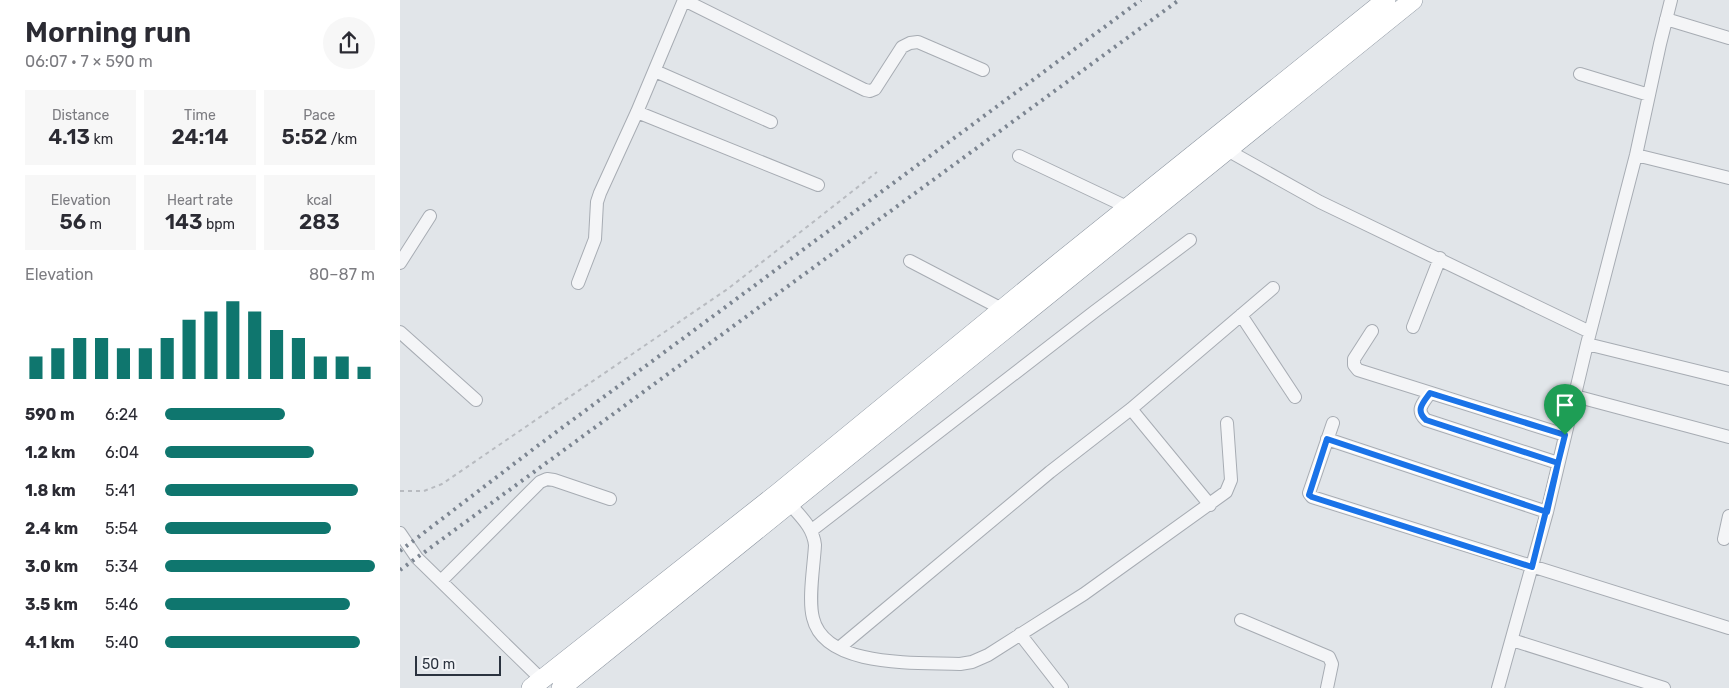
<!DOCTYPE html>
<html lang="en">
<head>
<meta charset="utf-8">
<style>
	:root { --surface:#fff; --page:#f7f7f7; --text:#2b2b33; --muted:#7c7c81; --accent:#0f766e }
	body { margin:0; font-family:Rubik,sans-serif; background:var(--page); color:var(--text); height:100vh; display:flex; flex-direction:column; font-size:19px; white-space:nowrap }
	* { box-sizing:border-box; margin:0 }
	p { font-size:16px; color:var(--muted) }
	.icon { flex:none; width:28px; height:28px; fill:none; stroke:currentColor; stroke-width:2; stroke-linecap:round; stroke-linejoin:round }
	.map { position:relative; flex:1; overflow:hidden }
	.drawer { display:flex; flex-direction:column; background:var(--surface); width:400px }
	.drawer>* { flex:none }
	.scale { position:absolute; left:15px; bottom:12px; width:86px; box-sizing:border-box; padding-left:5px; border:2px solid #2b333f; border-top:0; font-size:14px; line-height:18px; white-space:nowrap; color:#2b333f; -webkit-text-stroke:4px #f1f3f6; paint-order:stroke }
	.pin { position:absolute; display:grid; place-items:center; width:42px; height:42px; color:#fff; margin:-51px -21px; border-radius:50% 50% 50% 0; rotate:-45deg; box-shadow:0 0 5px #0007 }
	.pin .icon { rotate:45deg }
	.round { display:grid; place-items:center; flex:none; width:52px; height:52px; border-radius:26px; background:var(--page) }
	.headline { display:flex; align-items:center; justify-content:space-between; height:85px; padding:0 25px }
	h1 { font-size:28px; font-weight:600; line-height:38px }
	.metrics { display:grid; grid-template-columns:repeat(3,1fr); gap:8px; height:85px; padding:5px 25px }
	.metrics div { display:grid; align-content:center; border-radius:0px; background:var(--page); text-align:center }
	.metrics b { font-size:21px; font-weight:600 }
	.metrics small { font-size:14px; font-weight:400 }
	.metrics p { font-size:14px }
	.chart { height:140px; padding:10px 25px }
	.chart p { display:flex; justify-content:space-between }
	.chart svg { width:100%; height:90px; margin-top:5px; stroke:var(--accent); stroke-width:6 }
	ul { padding:0 25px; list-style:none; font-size:16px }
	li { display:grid; grid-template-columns:80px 60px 1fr; align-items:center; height:38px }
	li i { height:12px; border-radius:6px; background:var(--accent) }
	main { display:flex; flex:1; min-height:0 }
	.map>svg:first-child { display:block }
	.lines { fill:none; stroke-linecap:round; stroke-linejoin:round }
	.minor-casing { stroke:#a7acb3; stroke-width:14 }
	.highway-casing { stroke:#8a939e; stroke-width:20 }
	.path { stroke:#b8bbc0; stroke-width:2; stroke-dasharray:4 4; stroke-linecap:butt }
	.minor { stroke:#f4f5f7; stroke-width:12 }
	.highway { stroke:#fff; stroke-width:19 }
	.rail { stroke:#7c8591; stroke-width:4; stroke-dasharray:2.5 5; stroke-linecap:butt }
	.route-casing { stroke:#fff; stroke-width:10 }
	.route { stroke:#1a73e8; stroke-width:6 }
</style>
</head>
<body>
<main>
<section class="drawer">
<div class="headline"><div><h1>Morning run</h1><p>06:07 · 7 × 590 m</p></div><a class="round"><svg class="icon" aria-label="share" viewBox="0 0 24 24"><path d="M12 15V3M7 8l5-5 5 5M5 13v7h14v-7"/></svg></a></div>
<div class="metrics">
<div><p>Distance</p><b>4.13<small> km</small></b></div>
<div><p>Time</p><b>24:14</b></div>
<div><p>Pace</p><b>5:52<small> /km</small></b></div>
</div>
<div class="metrics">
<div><p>Elevation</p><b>56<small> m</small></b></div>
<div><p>Heart rate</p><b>143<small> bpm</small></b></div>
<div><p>kcal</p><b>283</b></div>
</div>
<div class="chart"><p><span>Elevation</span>80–87 m</p>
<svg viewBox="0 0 160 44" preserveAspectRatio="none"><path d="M5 44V33M15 44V29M25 44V24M35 44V24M45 44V29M55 44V29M65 44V24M75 44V15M85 44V11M95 44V6M105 44V11M115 44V20M125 44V24M135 44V33M145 44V33M155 44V38"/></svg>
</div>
<ul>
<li><b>590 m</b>6:24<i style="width:57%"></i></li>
<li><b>1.2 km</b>6:04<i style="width:71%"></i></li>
<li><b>1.8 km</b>5:41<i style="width:92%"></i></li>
<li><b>2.4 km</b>5:54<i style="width:79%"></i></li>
<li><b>3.0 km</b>5:34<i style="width:100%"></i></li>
<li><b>3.5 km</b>5:46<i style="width:88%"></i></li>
<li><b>4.1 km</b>5:40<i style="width:93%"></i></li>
</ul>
</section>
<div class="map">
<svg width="1329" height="688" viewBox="0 0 1329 688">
	<rect width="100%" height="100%" fill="#e1e5e9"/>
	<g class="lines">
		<defs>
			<path id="minor" d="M284,0l181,90 5,1 5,-2 27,-42 8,-4 8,-1 65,28
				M1266,19l63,19
				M255,71l116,51
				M1180,74l69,21
				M237,112l181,73
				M827,150l93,52 270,130
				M1236,155l93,23
				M619,156l108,51
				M510,261l92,48
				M0,263l30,-47
				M178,283l17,-44 2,-37 3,-9 37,-81 47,-112
				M841,315l54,82
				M1013,327l27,-69
				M972,331l-18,28v6l4,5 207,65
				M0,332l76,68
				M1187,344l142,35
				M1030,393c-7,10 -15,17 -4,27l132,43
				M1175,396l154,41
				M731,409l79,96
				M933,423l-24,70 3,4 417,131
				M927,439l220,73
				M389,503c12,14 24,24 26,42 -1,20 -7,54 -2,73 12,51 107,44 147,46l12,-2 16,-7 96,-61 142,-102 5,-12 -4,-57
				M412,530l282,-218 96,-72
				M0,533l17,25 124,121
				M1324,539l5,-23
				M41,581l99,-99 7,-3 7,1 56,19
				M841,620l88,37 3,7 -5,24
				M620,634l42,54
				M1112,640l152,48
				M439,648l211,-176 81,-63 142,-121
				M1098,688l49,-176 40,-168 49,-189 24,-111 11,-44"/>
			<path id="highway" d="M131,688l247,-195 277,-227 331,-266
				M161,688l852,-688"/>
		</defs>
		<!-- minor casing -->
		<use href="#minor" class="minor-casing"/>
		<!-- highway casing -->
		<use href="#highway" class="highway-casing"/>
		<!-- path -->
		<path class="path" d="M0,491h24l18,-7 287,-196 148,-116"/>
		<!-- minor -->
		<use href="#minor" class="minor"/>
		<!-- highway -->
		<use href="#highway" class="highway"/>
		<!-- rail -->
		<path class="rail" d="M0,551l136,-104 605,-447
			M0,570l779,-570"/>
	</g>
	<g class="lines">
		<defs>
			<path id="route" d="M1165,435l-135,-42c-7,10 -15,17 -4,27l132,43 -11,49 -220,-73 -18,56 3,2 220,70 33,-132"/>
		</defs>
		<!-- route casing -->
		<use href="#route" class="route-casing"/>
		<!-- route -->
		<use href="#route" class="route"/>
	</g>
</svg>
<div class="scale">50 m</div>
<div class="pin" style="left:1165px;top:435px;background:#1e9e55"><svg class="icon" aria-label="arrive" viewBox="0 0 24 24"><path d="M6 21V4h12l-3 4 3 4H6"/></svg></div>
</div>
</main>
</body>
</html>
